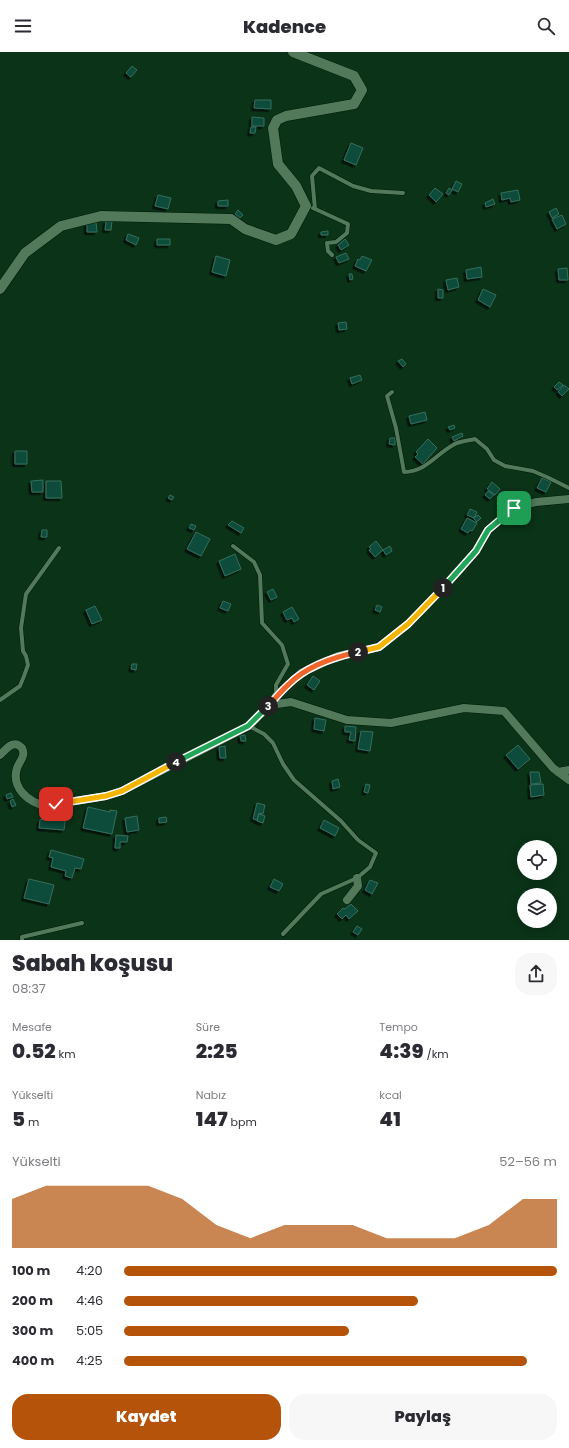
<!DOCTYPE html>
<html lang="tr">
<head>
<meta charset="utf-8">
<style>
	:root { --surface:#fff; --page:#f7f7f7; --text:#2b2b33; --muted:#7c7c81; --accent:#b45309 }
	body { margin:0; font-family:Poppins,sans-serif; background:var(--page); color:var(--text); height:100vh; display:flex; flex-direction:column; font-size:15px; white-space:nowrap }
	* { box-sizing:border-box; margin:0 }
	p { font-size:13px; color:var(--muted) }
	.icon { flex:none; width:22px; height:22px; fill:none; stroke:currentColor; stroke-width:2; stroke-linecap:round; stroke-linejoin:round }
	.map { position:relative; height:888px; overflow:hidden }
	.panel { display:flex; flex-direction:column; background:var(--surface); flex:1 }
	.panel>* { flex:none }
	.tools { position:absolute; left:517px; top:788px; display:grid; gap:8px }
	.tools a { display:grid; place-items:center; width:40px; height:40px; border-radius:50%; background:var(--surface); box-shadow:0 2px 10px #0003; font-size:20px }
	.pin { position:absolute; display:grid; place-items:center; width:34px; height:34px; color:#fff; margin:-17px; border-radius:8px; box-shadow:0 2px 6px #0006 }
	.km { position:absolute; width:20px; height:20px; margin:-10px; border-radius:50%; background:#222; color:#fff; font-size:11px; line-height:20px; text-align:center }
	.round { display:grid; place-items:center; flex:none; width:42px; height:42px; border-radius:16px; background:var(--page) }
	.overview { display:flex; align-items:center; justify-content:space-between; height:68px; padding:0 12px }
	h1 { font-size:22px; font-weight:800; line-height:30px }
	.figures { display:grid; grid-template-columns:repeat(3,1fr); gap:6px; height:68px; padding:4px 12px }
	.figures div { display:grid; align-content:center }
	.figures b { font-size:20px; font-weight:800 }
	.figures small { font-size:11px; font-weight:400 }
	.figures p { font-size:11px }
	.chart { height:112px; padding:8px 12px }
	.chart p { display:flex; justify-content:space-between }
	.chart svg { width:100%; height:72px; margin-top:4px; fill:var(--accent); opacity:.7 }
	.action { display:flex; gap:8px; margin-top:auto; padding:8px 12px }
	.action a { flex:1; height:46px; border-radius:16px; background:var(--accent); color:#fff; font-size:16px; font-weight:800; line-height:46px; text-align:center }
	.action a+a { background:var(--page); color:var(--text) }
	ul { padding:0 12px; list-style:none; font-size:13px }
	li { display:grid; grid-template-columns:64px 48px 1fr; align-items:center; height:30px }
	li i { height:10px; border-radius:5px; background:var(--accent) }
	header { display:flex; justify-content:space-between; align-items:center; height:52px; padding:0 12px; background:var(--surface); font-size:18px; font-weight:800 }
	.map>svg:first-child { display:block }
	.building { fill:#0e4b3b; stroke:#366e5d; filter:url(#shadow) }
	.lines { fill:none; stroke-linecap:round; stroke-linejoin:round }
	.lane-casing { stroke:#001906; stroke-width:5 }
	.street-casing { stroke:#001906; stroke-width:9 }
	.secondary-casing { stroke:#001906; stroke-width:11 }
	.lane { stroke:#51795a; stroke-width:4 }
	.street { stroke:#51795a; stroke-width:8 }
	.secondary { stroke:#51795a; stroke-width:10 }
	.split-1-casing { stroke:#fff; stroke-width:8 }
	.split-2-casing { stroke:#fff; stroke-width:8 }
	.split-3-casing { stroke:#fff; stroke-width:8 }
	.split-4-casing { stroke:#fff; stroke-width:8 }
	.split-5-casing { stroke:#fff; stroke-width:8 }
	.split-1 { stroke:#22a559; stroke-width:5 }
	.split-2 { stroke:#f5b400; stroke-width:5 }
	.split-3 { stroke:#f0652b; stroke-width:5 }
	.split-4 { stroke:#22a559; stroke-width:5 }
	.split-5 { stroke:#f5b400; stroke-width:5 }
</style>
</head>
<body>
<header><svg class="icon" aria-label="menu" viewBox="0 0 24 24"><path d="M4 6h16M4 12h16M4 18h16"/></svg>Kadence<svg class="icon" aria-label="search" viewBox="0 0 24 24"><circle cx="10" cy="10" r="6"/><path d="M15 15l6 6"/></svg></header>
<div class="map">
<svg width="569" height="888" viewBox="0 0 569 888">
	<defs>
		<filter id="shadow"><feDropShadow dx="-2.5" dy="2.5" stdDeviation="0" flood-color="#0009"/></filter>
	</defs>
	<rect width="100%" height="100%" fill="#0a3318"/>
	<!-- building -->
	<path class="building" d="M132,14l5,4 -6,7 -5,-4z
		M255,48h16v9l-17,-1z
		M252,65l12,1v8h-12z
		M251,75h5l-1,6h-5z
		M351,91l12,5 -7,17 -12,-5z
		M456,129l6,3 -4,8 -6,-3z
		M435,136l8,6 -7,8 -7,-7z
		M449,136l3,2 -3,5 -3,-2z
		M518,138l2,10 -9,2 -1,-4 -8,2 -1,-7z
		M158,143l13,3 -3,11 -13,-3z
		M493,147l2,5 -9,3 -1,-4z
		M228,148v6h-10v-5z
		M556,156l3,6 -7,4 -3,-6z
		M238,158l5,5 -3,3 -5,-4z
		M562,163l4,9 -9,5 -5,-10z
		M106,169h6l-1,9h-6z
		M96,170l1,10h-10v-9z
		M328,179v4h-7v-3z
		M128,182l11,4 -3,7 -10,-5z
		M157,187h13v6h-13z
		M345,187l4,6 -8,5 -3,-5z
		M346,201l3,6 -10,4 -3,-6z
		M216,204l14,4 -4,16 -14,-4z
		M362,204l10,4 -6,11 -11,-5 3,-7 2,1z
		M481,215l1,10 -15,2 -1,-9z
		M567,216l1,12h-9l-1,-11z
		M349,222h3l1,5 -3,1z
		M457,226l2,9 -11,3 -2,-10z
		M438,237l5,1v8h-5z
		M483,237l13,6 -6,12 -12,-7z
		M346,270l1,7 -8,1 -1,-7z
		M402,307l4,5 -3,3 -5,-6z
		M360,323l2,5 -10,4 -2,-6z
		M559,330l4,3 -6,5 -3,-3z
		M564,333l5,4 -7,7 -4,-4z
		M425,360l2,8 -16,4 -2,-8z
		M454,373l1,3 -5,2 -2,-3z
		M462,381l1,3 -9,5 -2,-4z
		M390,386h5v7l-6,-1z
		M428,387l9,9 -14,16 -8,-7 3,-3 -2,-2z
		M15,399h12v13h-12z
		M542,426l9,4 -5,10 -9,-4z
		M43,428v12h-11l-1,-11z
		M46,429h15l1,17h-16z
		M492,430l8,7 -5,6 -8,-6z
		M488,439l6,4 -4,4 -5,-4z
		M170,443l4,2 -2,3 -4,-2z
		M470,457l7,3 -3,6 -7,-3z
		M478,463l3,3 -4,4 -4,-4z
		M467,466l10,5 -5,8 -2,-1 -2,3 -7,-4z
		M232,469l12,7 -3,5 -13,-8z
		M191,472l5,2 -2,4 -5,-2z
		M42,478h5v7h-6z
		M196,480l14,7 -9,17 -14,-7z
		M376,489l7,9 -8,7 -6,-7 2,-1 -2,-2z
		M390,494l2,5 -6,4 -3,-5z
		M235,502l6,15 -16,7 -6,-15z
		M273,537l4,8 -6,3 -4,-8z
		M223,549l8,3 -3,7 -8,-3z
		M377,553l5,2 -2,5 -5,-2z
		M95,554l7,14 -10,4 -6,-14z
		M292,555l7,12 -5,3 -2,-4 -5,2 -4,-8z
		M132,612h5l-1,6 -5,-1z
		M313,624l7,5 -6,9 -7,-5z
		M315,666l11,2 -2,11 -10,-2z
		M345,674l11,1 -1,14 -6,-1 2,-8h-6z
		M361,679l12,1 -3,19 -12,-2z
		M245,683l1,6h-5l-1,-5z
		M518,693l12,14 -12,10 -12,-14z
		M225,694l1,12h-6l-1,-11z
		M530,720h9l2,11 -10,1z
		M338,727l2,8 -7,2 -1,-8z
		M366,732l4,1 -2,8 -4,-1z
		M543,732l1,11 -13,2 -1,-12z
		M11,741l2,4 -6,2 -1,-4z
		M13,747l3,6 -4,2 -2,-6z
		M257,751l8,2 -2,9 -4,-1 -2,7 -4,-1z
		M88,755l22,5v-2l7,1 -5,23 -29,-6z
		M60,761l6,1 -2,16 -25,-2 1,-8z
		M259,762l6,2 -2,7 -6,-2z
		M137,764l2,14 -12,2 -2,-14z
		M166,765l1,5 -8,1v-5z
		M324,768l15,8 -4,8 -15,-8z
		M116,783l12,1 -1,6h-7v6h-5z
		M51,798l33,9 -3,10 -6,-1 -3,10 -7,-2 1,-5 -15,-4 2,-9 -4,-1z
		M29,827l25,6 -5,19 -25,-6z
		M274,827l9,5 -4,7 -9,-4z
		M370,828l8,3 -6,11 -7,-4z
		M351,852l7,7 -9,8 -3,-4 -4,4 -5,-5 6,-6 2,1z
		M357,874l5,3 -4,6 -5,-3z"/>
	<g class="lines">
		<defs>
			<path id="lane" d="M313,156l35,16 -1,9 -11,9 -9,1 1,8 4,4
				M315,157l-3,-33 7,-8 34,18 18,5 32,2
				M392,340l-5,4 9,32 8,44c23,-1 31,-17 49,-27 6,-4 15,-4 22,-6l12,10 7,11 11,6 28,5 16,7 20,10
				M233,494l21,16 6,13 2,48 20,22 6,19 -12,21v10
				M0,648l20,-14 4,-10 4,-11 -2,-9 -3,-5 -2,-23 5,-34 33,-46
				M249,674l15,8 9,9 10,21 11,16 47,41 17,19 18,13 -6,14 -13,11 -36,16 -38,40
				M22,888v-3l60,-14"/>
			<path id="street" d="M270,653l6,-9 25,-23 37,-17 41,-9 29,-23 50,-52 18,-21 12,-21 27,-22 21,-6 33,-3
				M0,703c7,-7 14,-16 22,-7 4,8 -2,12 -5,20 -6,20 11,34 29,38l60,-10 16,-5 127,-65 21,-21 21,-3 56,18 44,3 73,-15 40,3 49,57 16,12
				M558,720l11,-2
				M347,848l11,-14 -1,-8"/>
			<path id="secondary" d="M0,237l25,-36 36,-27 40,-10 130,3 14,10 31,11 15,-6 15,-28 -10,-20 -18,-22 -5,-36 4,-8 9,-4 68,-12 8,-14 -8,-14 -61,-24"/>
		</defs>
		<!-- lane casing -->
		<use href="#lane" class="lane-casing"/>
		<!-- street casing -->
		<use href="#street" class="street-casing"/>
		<!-- secondary casing -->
		<use href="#secondary" class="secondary-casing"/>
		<!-- lane -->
		<use href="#lane" class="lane"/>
		<!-- street -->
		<use href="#street" class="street"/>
		<!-- secondary -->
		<use href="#secondary" class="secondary"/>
	</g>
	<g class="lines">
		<defs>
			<path id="split-1" d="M443,536l33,-37 12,-21 26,-22"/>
			<path id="split-2" d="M358,600l21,-5 29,-23 35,-36"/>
			<path id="split-3" d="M268,654c7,-7 13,-15 21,-22 18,-18 45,-27 69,-32"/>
			<path id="split-4" d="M176,710l72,-36 20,-20"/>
			<path id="split-5" d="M56,752l50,-8 16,-5 54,-29"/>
		</defs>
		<!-- split-1 casing -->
		<use href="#split-1" class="split-1-casing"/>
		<!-- split-2 casing -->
		<use href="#split-2" class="split-2-casing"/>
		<!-- split-3 casing -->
		<use href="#split-3" class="split-3-casing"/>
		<!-- split-4 casing -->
		<use href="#split-4" class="split-4-casing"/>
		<!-- split-5 casing -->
		<use href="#split-5" class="split-5-casing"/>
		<!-- split-1 -->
		<use href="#split-1" class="split-1"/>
		<!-- split-2 -->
		<use href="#split-2" class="split-2"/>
		<!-- split-3 -->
		<use href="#split-3" class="split-3"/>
		<!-- split-4 -->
		<use href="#split-4" class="split-4"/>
		<!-- split-5 -->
		<use href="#split-5" class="split-5"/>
	</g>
</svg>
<div class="tools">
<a><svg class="icon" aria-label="locate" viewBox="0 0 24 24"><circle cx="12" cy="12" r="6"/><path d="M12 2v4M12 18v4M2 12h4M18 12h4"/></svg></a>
<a><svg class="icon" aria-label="layers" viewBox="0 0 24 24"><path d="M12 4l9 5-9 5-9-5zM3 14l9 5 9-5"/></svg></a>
</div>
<div class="pin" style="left:514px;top:456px;background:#1e9e55"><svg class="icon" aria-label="arrive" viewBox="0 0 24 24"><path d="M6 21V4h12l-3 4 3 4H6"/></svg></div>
<div class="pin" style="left:56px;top:752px;background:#d93025"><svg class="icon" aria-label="check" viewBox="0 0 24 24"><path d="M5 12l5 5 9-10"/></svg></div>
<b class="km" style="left:443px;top:536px">1</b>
<b class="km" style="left:358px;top:600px">2</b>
<b class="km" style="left:268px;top:654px">3</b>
<b class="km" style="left:176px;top:710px">4</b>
</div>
<section class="panel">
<div class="overview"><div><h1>Sabah koşusu</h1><p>08:37</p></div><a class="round"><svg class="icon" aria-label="share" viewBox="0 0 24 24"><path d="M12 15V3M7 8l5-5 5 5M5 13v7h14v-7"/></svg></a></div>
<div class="figures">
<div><p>Mesafe</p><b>0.52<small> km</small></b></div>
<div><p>Süre</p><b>2:25</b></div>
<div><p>Tempo</p><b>4:39<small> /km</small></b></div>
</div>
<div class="figures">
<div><p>Yükselti</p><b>5<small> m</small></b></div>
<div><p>Nabız</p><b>147<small> bpm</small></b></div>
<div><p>kcal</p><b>41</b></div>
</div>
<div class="chart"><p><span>Yükselti</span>52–56 m</p>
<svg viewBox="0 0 160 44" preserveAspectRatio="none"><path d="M0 44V14L10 6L20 6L30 6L40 6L50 14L60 30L70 38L80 30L90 30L100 30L110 38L120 38L130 38L140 30L150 14L160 14V44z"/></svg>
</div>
<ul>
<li><b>100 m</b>4:20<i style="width:100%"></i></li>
<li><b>200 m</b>4:46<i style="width:68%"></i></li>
<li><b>300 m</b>5:05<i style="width:52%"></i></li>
<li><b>400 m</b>4:25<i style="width:93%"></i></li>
</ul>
<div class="action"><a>Kaydet</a><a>Paylaş</a></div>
</section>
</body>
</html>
